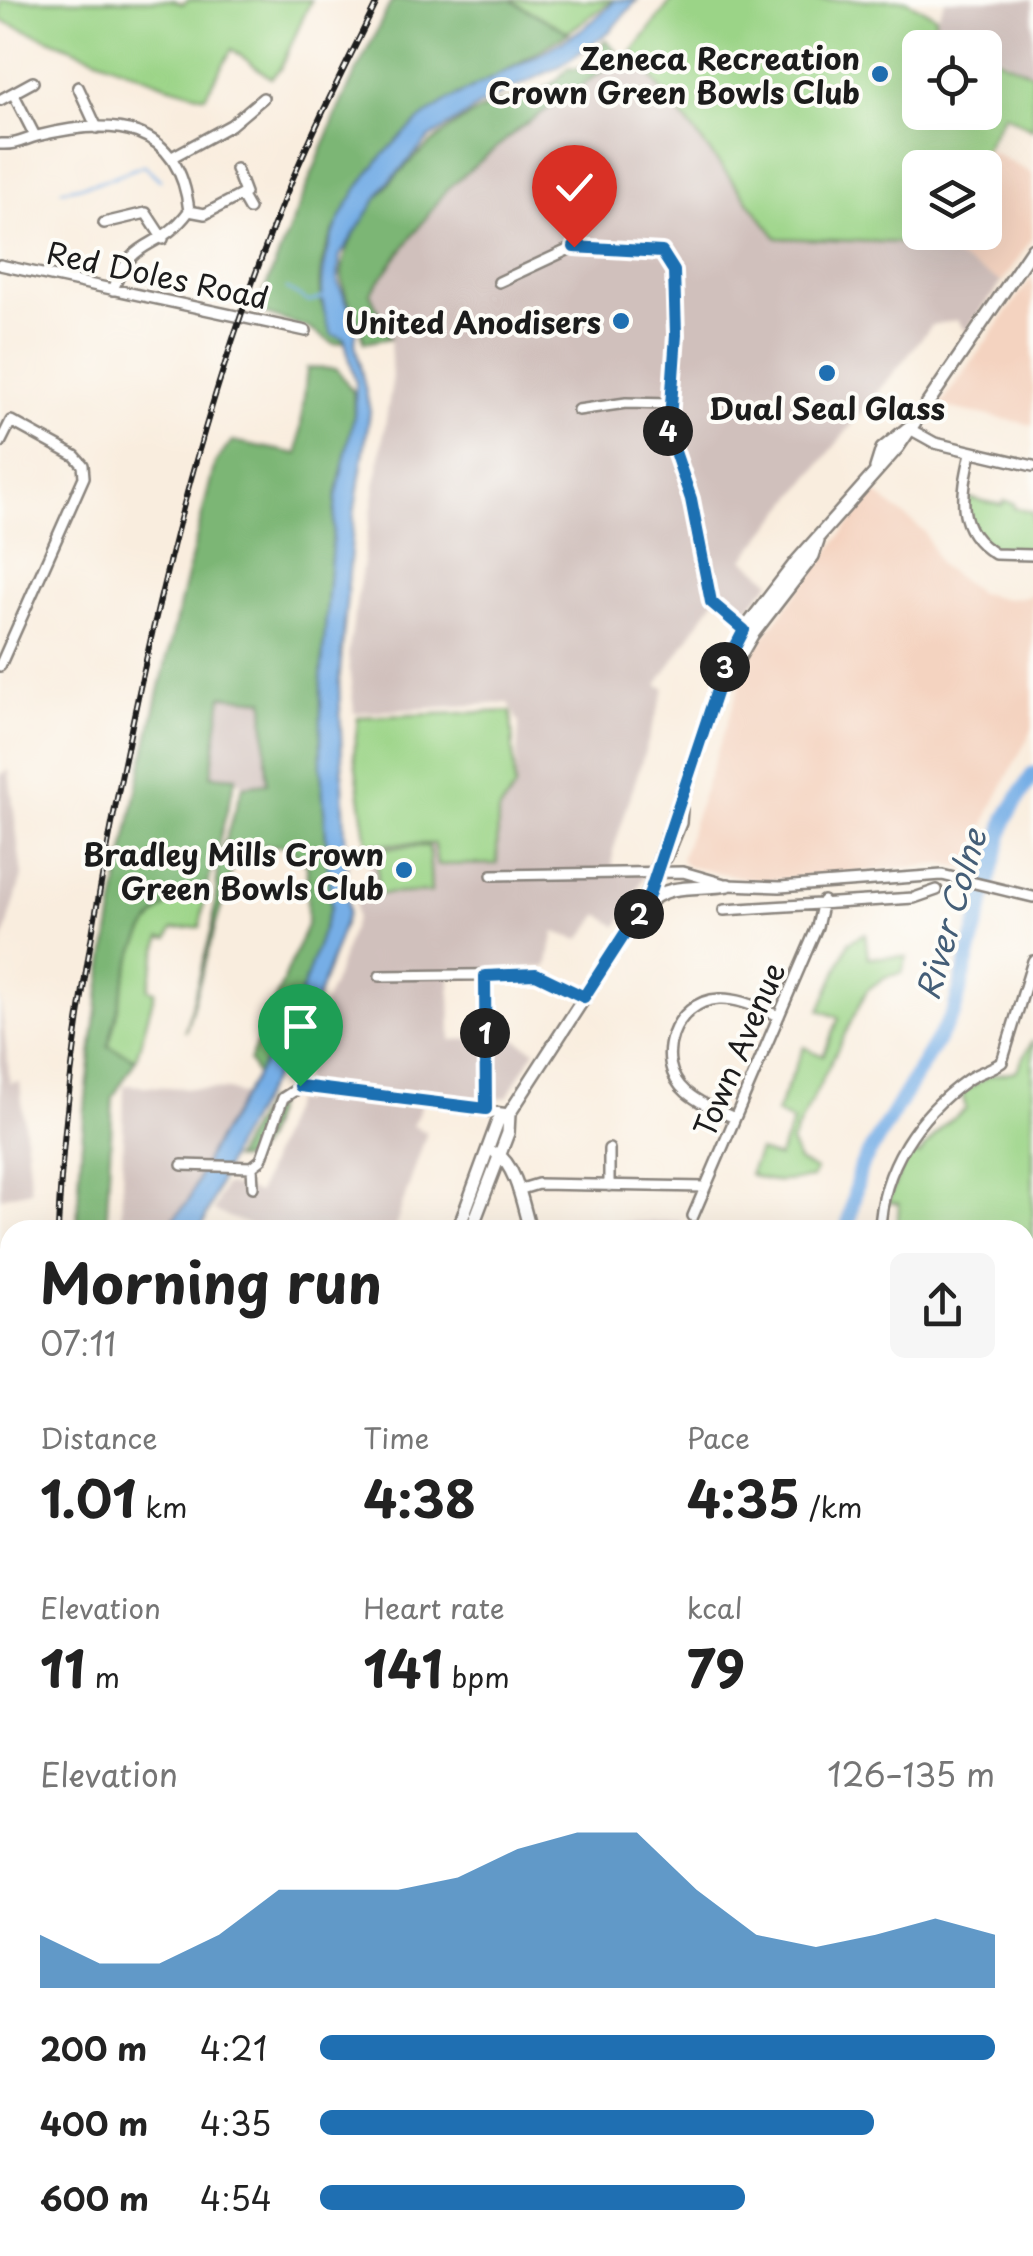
<!DOCTYPE html>
<html lang="en">
<head>
<meta charset="utf-8">
<style>
	:root { --surface:#fff; --page:#f6f6f6; --text:#222; --muted:#767676; --accent:#1f6fb2 }
	body { margin:0; font-family:"Playpen Sans",sans-serif; background:var(--page); color:var(--text); height:100vh; display:flex; flex-direction:column; font-size:38px; white-space:nowrap }
	* { box-sizing:border-box; margin:0 }
	p { font-size:32px; color:var(--muted) }
	.icon { flex:none; width:55px; height:55px; fill:none; stroke:currentColor; stroke-width:2; stroke-linecap:round; stroke-linejoin:round }
	.map { position:relative; flex:1; overflow:hidden }
	.panel { position:absolute; left:0px; top:1220px; width:1035px; height:1038px; display:flex; flex-direction:column; background:var(--surface); border-radius:30px 30px 0 0; box-shadow:0 10px 40px #0002 }
	.panel>* { flex:none }
	.fabs { position:absolute; left:902px; top:30px; display:grid; gap:20px }
	.fabs a { display:grid; place-items:center; width:100px; height:100px; border-radius:15px; background:var(--surface); box-shadow:0 10px 40px #0002; font-size:50px }
	.pin { position:absolute; display:grid; place-items:center; width:85px; height:85px; color:#fff; margin:-102px -42px; border-radius:50% 50% 50% 0; rotate:-45deg; box-shadow:0 0 10px #0007 }
	.pin .icon { rotate:45deg }
	.km { position:absolute; width:50px; height:50px; margin:-25px; border-radius:50%; background:#222; color:#fff; font-size:28px; line-height:50px; text-align:center }
	.round { display:grid; place-items:center; flex:none; width:105px; height:105px; border-radius:15px; background:var(--page) }
	.summary { display:flex; align-items:center; justify-content:space-between; height:170px; padding:0 40px }
	h1 { font-size:55px; font-weight:700; line-height:75px }
	.stats { display:grid; grid-template-columns:repeat(3,1fr); gap:15px; height:170px; padding:10px 40px }
	.stats div { display:grid; align-content:center }
	.stats b { font-size:50px; font-weight:700 }
	.stats small { font-size:28px; font-weight:400 }
	.stats p { font-size:28px }
	.chart { height:280px; padding:20px 40px }
	.chart p { display:flex; justify-content:space-between }
	.chart svg { width:100%; height:180px; margin-top:10px; fill:var(--accent); opacity:.7 }
	ul { padding:0 40px; list-style:none; font-size:32px }
	li { display:grid; grid-template-columns:160px 120px 1fr; align-items:center; height:75px }
	li i { height:25px; border-radius:12px; background:var(--accent) }
	.map>svg:first-child { display:block }
	.built { fill:#f4d3c0 }
	.industrial { fill:#d0c0bc }
	.green { fill:#9bd487; stroke:#5c7852; stroke-width:2.5 }
	.forest { fill:#7cb674; stroke:#4c6948; stroke-width:2.5 }
	.water { fill:#76aee6; stroke:#496581; stroke-width:2.5 }
	.lines { fill:none; stroke-linecap:round; stroke-linejoin:round }
	.stream { stroke:#76aee6; stroke-width:2.5 }
	.river { stroke:#76aee6; stroke-width:15 }
	.minor-casing { stroke:#8a847d; stroke-width:14 }
	.major-casing { stroke:#8a847d; stroke-width:16 }
	.highway-casing { stroke:#8a847d; stroke-width:18 }
	.minor { stroke:#fff; stroke-width:9 }
	.major { stroke:#fff; stroke-width:11 }
	.highway { stroke:#fff; stroke-width:12 }
	.rail-casing { stroke:#1c1c1c; stroke-width:6 }
	.rail { stroke:#fdfcf7; stroke-width:2.5; stroke-dasharray:8; stroke-linecap:butt }
	.route-casing { stroke:#fff; stroke-width:20 }
	.route { stroke:#1f6fb2; stroke-width:12 }
	.poi-dot { fill:#1f6fb2; stroke:#fdfcf7; stroke-width:4 }
	.labels { text-anchor:middle; dominant-baseline:central; stroke-width:8; stroke-linejoin:round; paint-order:stroke }
	.poi-label { font-size:30px; font-weight:bold; fill:#1c1c1c; stroke:#fdfcf7; text-anchor:end }
	.street-label { font-size:30px; fill:#1c1c1c; stroke:#fdfcf7 }
	.water-label { font-size:32px; font-style:italic; fill:#445e77; stroke:#fdfcf7 }
</style>
</head>
<body>
<div class="map">
<svg width="1033" height="2256" viewBox="0 0 1033 2256">
	<rect width="100%" height="100%" fill="#fdfcf7"/>
	<filter id="ink" filterUnits="userSpaceOnUse"><feTurbulence type="fractalNoise" baseFrequency=".01" numOctaves="2"/><feDisplacementMap in="SourceGraphic" scale="20" xChannelSelector="R" yChannelSelector="G"/><feConvolveMatrix kernelMatrix="1 2 1 2 8 2 1 2 1" color-interpolation-filters="sRGB"/></filter>
	<filter id="wash" filterUnits="userSpaceOnUse"><feTurbulence type="fractalNoise" baseFrequency=".0048" numOctaves="4" result="noise"/><feDisplacementMap in="SourceGraphic" scale="40" xChannelSelector="R" yChannelSelector="G"/><feGaussianBlur stdDeviation="2.25" result="paint"/><feColorMatrix in="noise" values="0 0 0 0 0 0 0 0 0 0 0 0 0 0 0 0 0 1.4 0 .05"/><feComposite in="paint" operator="in"/></filter>
	<g filter="url(#wash)">
		<rect width="100%" height="100%" fill="#f9edde"/>
		<!-- built -->
		<path class="built" d="M986,149l47,25v63l-31,45 -71,-38 6,-11 48,-1v-64l-10,-1z
			M1033,276v149l-93,-19z
			M874,492l50,39 16,34 39,28 28,6 26,-4v133l-42,80 -22,61 -23,-5 -187,17 -73,-15 -5,-7 69,-204z
			M5,1840l5,6v352l-10,7v-364z
			M10,2248h120v8h-116z
			M148,2248h162l13,8h-174z"/>
		<!-- industrial -->
		<path class="industrial" d="M945,0h88v74l-48,-26 -52,-21z
			M632,52l145,186 154,6 71,38 -36,49 -9,-11 -25,5 -188,234 27,22 -29,35 -26,-19 -59,88 8,3 -52,163v18l35,-1 -30,59 -18,-13 -20,26 -25,-8 -8,35 -97,5 1,68 43,-2v8l13,-1 2,-10 26,15 -28,47 -40,4 -42,-5 -12,30 14,6 -33,98h-131l-50,-19 12,-27 33,9 35,-93 7,3 6,-12 -6,-32 36,-83 20,-59 -1,-23 16,-4 -4,-46h67l3,21 60,-1 1,-51 17,-25 4,-64 -10,-21 -155,10 -6,-58 44,-273 -2,-44 -20,-45 78,-105 72,-60z
			M221,696l44,4 2,83 -24,3 -7,-8 -24,-2z
			M9,770l13,106 -22,77v-178z
			M0,994l10,89 10,-1 11,108 -31,7z
			M124,1085l105,5 16,6 -35,55 -21,49 -17,21 1,9h-52z
			M681,1221l-1,9h-143l-1,-6z"/>
		<!-- green -->
		<path class="green" d="M0,0h172l11,4 6,-4h122l-31,69 -9,9 -39,-29 -27,47 -42,-12 -163,-64z
			M510,0h103l-45,32z
			M672,0h233l31,16 -2,11 43,20 -57,1v64h65v-60l48,22v56l-29,-16 -29,53 -55,1v64l17,1 -6,11 -154,-6 -145,-186z
			M963,497l39,8 2,-4 10,2v5l19,4v41l-38,-1 -22,-20z
			M511,711l4,77 -17,25 -1,51 -60,1 -3,-21h-67l-13,-90 4,-37z
			M429,846l2,46 -53,2 -1,-46z
			M206,891l-6,36 -27,2 -5,10 -7,-1 -13,51 7,2 -19,68 -28,-12c17,-59 22,-148 98,-156z
			M865,933l3,24h39l-5,16 -17,4 -18,13 -76,152 7,19 18,9 -4,8c-25,3 -38,7 -63,-4l10,-23 19,7 15,-36 -17,-9 28,-66 19,9 16,-38 -19,-8 29,-68z
			M1033,1040v320l-8,2v-132h-128l2,-26 -11,-2 20,-52 11,5 25,-30 22,-16 -4,-16 26,-17 28,-5z"/>
		<!-- forest -->
		<path class="forest" d="M392,0h118l59,33c-28,17 -57,34 -86,51 -13,7 -29,12 -40,21 -58,43 -177,170 -96,237l-13,2 -26,-16 -52,-17 84,-206z
			M606,40l16,18 -102,70 -72,60 -78,105 20,45 -26,5c-2,-25 -25,-48 -22,-73 7,-58 89,-136 139,-160 43,-21 51,-2 87,-42l13,1z
			M307,368l30,1 16,23 1,23 -18,82 -15,181v91l10,137 -37,108 -37,62 -8,-15 58,-136v-61l-19,-18 -49,-1 -54,187 28,-108 6,-66 24,-72 24,-3 -3,-83 -42,-4 -11,79 25,2 -30,114c-76,8 -80,97 -98,155l28,13 -23,38 -7,133h-29c7,-251 77,-523 138,-767l17,-22 66,13z
			M266,1101l10,1c-8,23 -13,62 -43,57z"/>
		<!-- water -->
		<path class="water" d="M615,0h22l-27,31 -48,34 -75,36 -58,38 -44,47 -45,70 -2,26 19,44 -2,17 15,68 -16,104 -15,169 9,228 -34,95 -82,143 -31,80h-28l-1,-9 17,-21 21,-49 84,-137 37,-108 -10,-138v-90l15,-181 18,-82 2,-32 -12,-45 -12,-3c-39,-81 44,-191 114,-233 51,-30 131,-58 169,-102z"/>
		<g class="lines">
			<!-- stream -->
			<path class="stream" d="M61,190l39,-8 44,-17 16,15
				M287,289l22,13 17,-5"/>
			<!-- river -->
			<path class="river" d="M847,1230l13,-62 94,-156 52,-194 27,-44"/>
		</g>
	</g>
	<g filter="url(#ink)">
		<g class="lines">
			<defs>
				<path id="minor" d="M78,87l19,41
					M13,93l22,43
					M0,100l33,-18
					M0,144c16,1 23,-4 37,-8 75,-19 142,-15 152,75 -32,43 -55,22 -76,79
					M174,156l57,-31 32,-27
					M241,195l8,14
					M189,211l16,3 40,-21 -9,-24
					M104,223l42,-10 17,26
					M0,265l306,66
					M499,282l75,-35 88,5 12,19 2,64 -7,98 22,66 20,103 35,29
					M578,410l48,-7 44,1
					M908,428l27,15 98,23
					M0,443l11,-22 64,35 8,9 1,12 -84,189
					M971,453c-9,41 -17,76 24,101l38,1
					M492,875l191,-3 45,13 52,2 162,-12 91,22
					M724,910l190,-12 23,-8
					M485,975l1,134
					M380,976l157,-2 47,23
					M735,1118c-16,-7 -35,-14 -49,-26 -34,-30 -12,-91 33,-93 21,-1 41,10 60,17
					M609,1149v37
					M182,1165l70,2 9,-7 22,-62 17,-11 209,27
					M252,1167l1,20
					M518,1190l20,-6 167,3
					M693,1216l124,-289 6,-26
					M880,1230c2,-62 38,-115 87,-150 11,-8 24,-10 35,-18l31,-101
					M0,1393l10,30
					M0,1480l10,-1
					M0,1699l10,-1
					M0,2009l10,12
					M137,2248v8
					M740,2248l2,8
					M0,2249l4,7
					M1004,2256l10,-8"/>
				<path id="major" d="M876,468l6,-19 26,-21
					M722,687l30,-52 61,-79 5,-15
					M666,857l14,-34 1,-14
					M647,903c23,-21 52,-13 81,-18
					M496,1153c21,13 27,54 34,77
					M458,1230l40,-109 11,-7 135,-209 80,-236 20,-39 52,-68 102,-115 135,-199
					M471,1230l37,-97 1,-19
					M0,1815l10,12
					M0,1917l10,67
					M0,2213l10,-8
					M1025,2226l8,14
					M366,2248l13,8
					M520,2256l4,-8
					M530,2256l4,-8"/>
				<path id="highway" d="M0,2219l10,-3
					M0,2235l10,-5
					M337,2248l12,8
					M390,2248l10,8"/>
			</defs>
			<!-- minor casing -->
			<use href="#minor" class="minor-casing"/>
			<!-- major casing -->
			<use href="#major" class="major-casing"/>
			<!-- highway casing -->
			<use href="#highway" class="highway-casing"/>
			<!-- minor -->
			<use href="#minor" class="minor"/>
			<!-- major -->
			<use href="#major" class="major"/>
			<!-- highway -->
			<use href="#highway" class="highway"/>
			<defs>
				<path id="rail" d="M58,1230c6,-144 31,-286 58,-427 41,-207 91,-415 171,-611 27,-66 60,-129 91,-192
					M115,2248l1,8"/>
			</defs>
			<!-- rail casing -->
			<use href="#rail" class="rail-casing"/>
			<!-- rail -->
			<use href="#rail" class="rail"/>
		</g>
	</g>
	<g class="lines" filter="url(#ink)">
		<defs>
			<path id="route" d="M300,1086l186,23 -1,-133 51,-2 48,23 64,-99 76,-229 20,-39 -33,-28 -20,-103 -22,-65 7,-99 -2,-64 -12,-19 -88,-5"/>
		</defs>
		<!-- route casing -->
		<use href="#route" class="route-casing"/>
		<!-- route -->
		<use href="#route" class="route"/>
	</g>
	<!-- markers -->
	<g class="poi-dot">
		<circle cx="880" cy="74" r="10"/>
		<circle cx="621" cy="321" r="10"/>
		<circle cx="827" cy="373" r="10"/>
		<circle cx="404" cy="870" r="10"/>
	</g>
	<g class="labels">
		<!-- poi labels -->
		<g class="poi-label">
			<text x="860" y="57">Zeneca Recreation<tspan x="860" dy="34">Crown Green Bowls Club</tspan></text>
			<text x="601" y="321">United Anodisers</text>
			<text x="827" y="407" text-anchor="middle">Dual Seal Glass</text>
			<text x="384" y="853">Bradley Mills Crown<tspan x="384" dy="34">Green Bowls Club</tspan></text>
		</g>
		<!-- street labels -->
		<g class="street-label">
			<text transform="translate(158 274) rotate(12)">Red Doles Road</text>
			<text transform="translate(738 1049) rotate(-67)">Town Avenue</text>
		</g>
		<!-- water labels -->
		<g class="water-label">
			<text transform="translate(950 914) rotate(-74)">River Colne</text>
		</g>
	</g>
</svg>
<div class="fabs">
<a><svg class="icon" aria-label="locate" viewBox="0 0 24 24"><circle cx="12" cy="12" r="6"/><path d="M12 2v4M12 18v4M2 12h4M18 12h4"/></svg></a>
<a><svg class="icon" aria-label="layers" viewBox="0 0 24 24"><path d="M12 4l9 5-9 5-9-5zM3 14l9 5 9-5"/></svg></a>
</div>
<div class="pin" style="left:300px;top:1086px;background:#1e9e55"><svg class="icon" aria-label="arrive" viewBox="0 0 24 24"><path d="M6 21V4h12l-3 4 3 4H6"/></svg></div>
<div class="pin" style="left:574px;top:247px;background:#d93025"><svg class="icon" aria-label="check" viewBox="0 0 24 24"><path d="M5 12l5 5 9-10"/></svg></div>
<b class="km" style="left:485px;top:1033px">1</b>
<b class="km" style="left:639px;top:914px">2</b>
<b class="km" style="left:725px;top:667px">3</b>
<b class="km" style="left:668px;top:431px">4</b>
<section class="panel">
<div class="summary"><div><h1>Morning run</h1><p>07:11</p></div><a class="round"><svg class="icon" aria-label="share" viewBox="0 0 24 24"><path d="M12 15V3M7 8l5-5 5 5M5 13v7h14v-7"/></svg></a></div>
<div class="stats">
<div><p>Distance</p><b>1.01<small> km</small></b></div>
<div><p>Time</p><b>4:38</b></div>
<div><p>Pace</p><b>4:35<small> /km</small></b></div>
</div>
<div class="stats">
<div><p>Elevation</p><b>11<small> m</small></b></div>
<div><p>Heart rate</p><b>141<small> bpm</small></b></div>
<div><p>kcal</p><b>79</b></div>
</div>
<div class="chart"><p><span>Elevation</span>126–135 m</p>
<svg viewBox="0 0 160 44" preserveAspectRatio="none"><path d="M0 44V31L10 38L20 38L30 31L40 20L50 20L60 20L70 17L80 10L90 6L100 6L110 20L120 31L130 34L140 31L150 27L160 31V44z"/></svg>
</div>
<ul>
<li><b>200 m</b>4:21<i style="width:100%"></i></li>
<li><b>400 m</b>4:35<i style="width:82%"></i></li>
<li><b>600 m</b>4:54<i style="width:63%"></i></li>
</ul>
</section>
</div>
</body>
</html>
